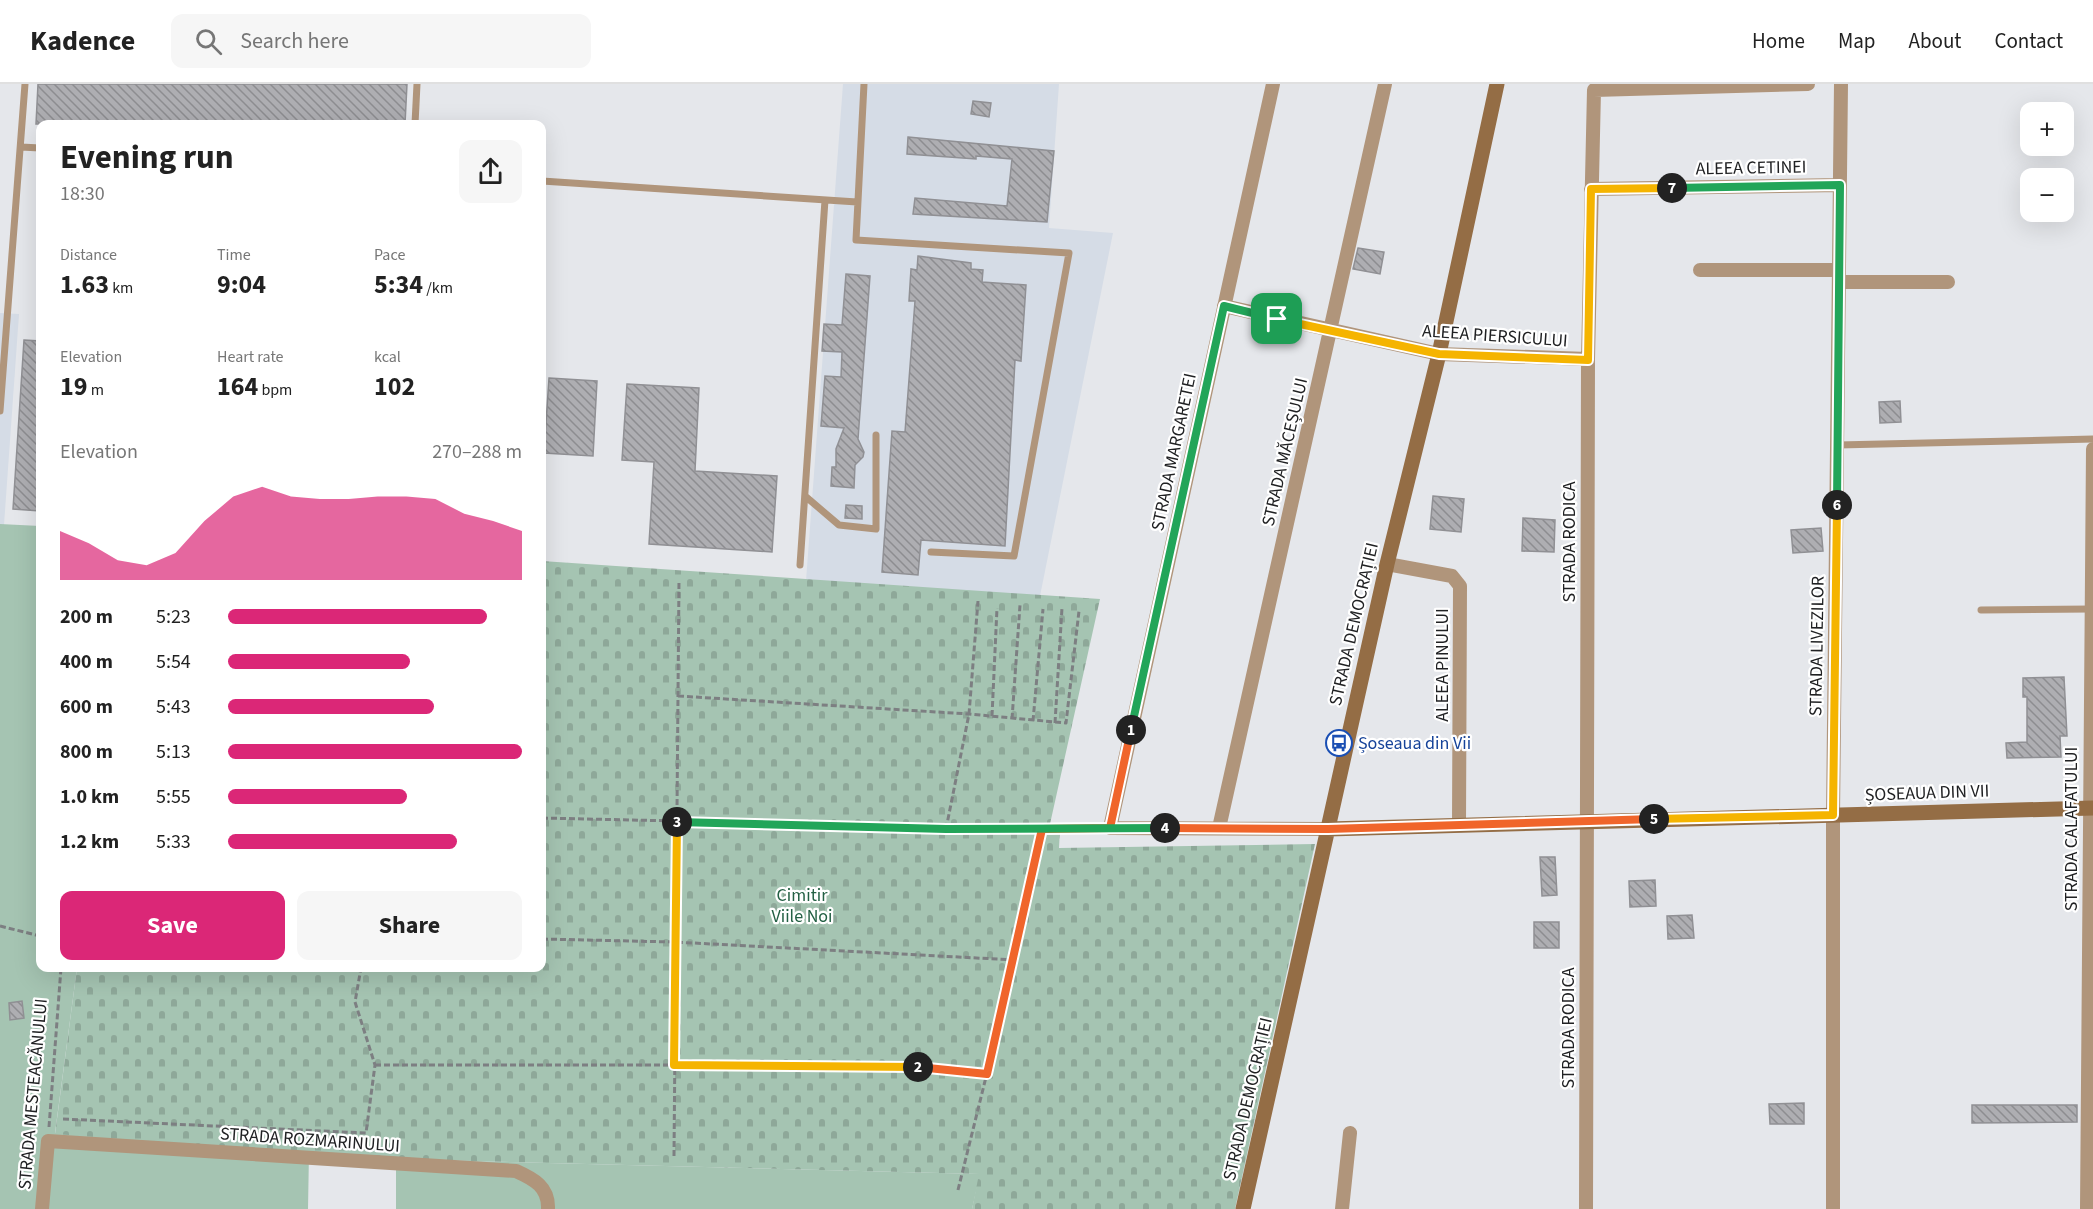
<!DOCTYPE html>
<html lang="en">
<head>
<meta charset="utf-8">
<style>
	:root { --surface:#fff; --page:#f6f6f6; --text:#222; --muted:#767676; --line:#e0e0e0; --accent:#db2777 }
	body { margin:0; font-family:"Source Sans 3",sans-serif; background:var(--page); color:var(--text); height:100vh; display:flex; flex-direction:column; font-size:22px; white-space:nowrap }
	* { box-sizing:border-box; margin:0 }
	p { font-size:20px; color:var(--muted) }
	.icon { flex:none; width:33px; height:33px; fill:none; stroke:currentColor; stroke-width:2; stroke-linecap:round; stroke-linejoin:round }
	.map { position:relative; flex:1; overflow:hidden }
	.panel { position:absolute; left:36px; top:36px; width:510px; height:852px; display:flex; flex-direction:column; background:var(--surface); border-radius:12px; box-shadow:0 6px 24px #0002 }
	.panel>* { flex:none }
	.buttons { position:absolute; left:2020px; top:18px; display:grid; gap:12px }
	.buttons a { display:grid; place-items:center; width:54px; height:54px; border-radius:12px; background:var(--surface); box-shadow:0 6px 24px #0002; font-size:30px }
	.pin { position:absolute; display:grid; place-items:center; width:51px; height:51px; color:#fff; margin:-26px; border-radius:12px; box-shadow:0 3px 9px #0006 }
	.km { position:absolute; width:30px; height:30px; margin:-15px; border-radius:50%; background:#222; color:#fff; font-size:16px; line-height:30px; text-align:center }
	.round { display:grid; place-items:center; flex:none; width:63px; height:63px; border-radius:12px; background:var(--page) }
	.summary { display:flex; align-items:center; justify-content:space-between; height:102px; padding:0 24px }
	h1 { font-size:33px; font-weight:700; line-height:45px }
	.metrics { display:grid; grid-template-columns:repeat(3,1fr); gap:9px; height:102px; padding:6px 24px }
	.metrics div { display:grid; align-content:center }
	.metrics b { font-size:26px; font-weight:700 }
	.metrics small { font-size:16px; font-weight:400 }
	.metrics p { font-size:16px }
	.chart { height:168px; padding:12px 24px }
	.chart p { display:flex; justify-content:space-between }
	.chart svg { width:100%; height:108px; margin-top:6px; fill:var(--accent); opacity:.7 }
	.action { display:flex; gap:12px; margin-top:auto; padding:12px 24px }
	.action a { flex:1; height:69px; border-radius:12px; background:var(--accent); color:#fff; font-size:24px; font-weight:700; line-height:69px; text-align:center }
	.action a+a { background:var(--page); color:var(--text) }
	ul { padding:0 24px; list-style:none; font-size:20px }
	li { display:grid; grid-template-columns:96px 72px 1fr; align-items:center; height:45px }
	li i { height:15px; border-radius:8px; background:var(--accent) }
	header { display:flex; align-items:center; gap:36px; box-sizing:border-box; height:84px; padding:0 30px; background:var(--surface); border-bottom:2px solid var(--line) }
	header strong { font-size:28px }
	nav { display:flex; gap:33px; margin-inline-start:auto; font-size:21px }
	.search { width:420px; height:54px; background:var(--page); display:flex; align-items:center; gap:15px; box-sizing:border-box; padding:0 21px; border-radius:12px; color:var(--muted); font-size:22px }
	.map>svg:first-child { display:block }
	.built { fill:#d5dce6 }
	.green { fill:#a5c4b2 }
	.cemetery { fill:url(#cemetery-stones) }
	.building { fill:url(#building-back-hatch); stroke:#909094; stroke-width:1.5 }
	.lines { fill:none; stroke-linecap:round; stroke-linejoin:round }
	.path { stroke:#7d7f82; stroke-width:3; stroke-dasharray:6 3; stroke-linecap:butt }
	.lane { stroke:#b0957b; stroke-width:7 }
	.street { stroke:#b0957b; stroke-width:14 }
	.secondary { stroke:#946d45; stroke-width:15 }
	.split-1-casing { stroke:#fff; stroke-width:12 }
	.split-2-casing { stroke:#fff; stroke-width:12 }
	.split-3-casing { stroke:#fff; stroke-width:12 }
	.split-4-casing { stroke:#fff; stroke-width:12 }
	.split-5-casing { stroke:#fff; stroke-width:12 }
	.split-6-casing { stroke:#fff; stroke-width:12 }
	.split-7-casing { stroke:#fff; stroke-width:12 }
	.split-8-casing { stroke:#fff; stroke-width:12 }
	.split-1 { stroke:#22a559; stroke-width:8 }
	.split-2 { stroke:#f0652b; stroke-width:8 }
	.split-3 { stroke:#f5b400; stroke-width:8 }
	.split-4 { stroke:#22a559; stroke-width:8 }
	.split-5 { stroke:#f0652b; stroke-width:8 }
	.split-6 { stroke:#f5b400; stroke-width:8 }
	.split-7 { stroke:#22a559; stroke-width:8 }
	.split-8 { stroke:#f5b400; stroke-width:8 }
	.labels { text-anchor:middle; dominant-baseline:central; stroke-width:4.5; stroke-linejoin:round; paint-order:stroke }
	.street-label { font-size:18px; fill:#202123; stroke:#fff }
	.transit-label { font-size:18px; fill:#164399; stroke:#fff; text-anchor:start }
	.park-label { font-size:18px; fill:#236044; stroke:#fff }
</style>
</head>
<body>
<header>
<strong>Kadence</strong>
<div class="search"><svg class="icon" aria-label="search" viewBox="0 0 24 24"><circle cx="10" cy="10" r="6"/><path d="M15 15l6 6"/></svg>Search here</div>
<nav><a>Home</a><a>Map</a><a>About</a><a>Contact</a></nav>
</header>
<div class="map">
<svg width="2093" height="1125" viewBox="0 0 2093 1125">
	<defs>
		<pattern id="cemetery-stones" width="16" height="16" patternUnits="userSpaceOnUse" patternTransform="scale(1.5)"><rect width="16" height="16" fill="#a5c4b2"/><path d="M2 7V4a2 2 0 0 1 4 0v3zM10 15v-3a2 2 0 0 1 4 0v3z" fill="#8ea899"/></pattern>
		<pattern id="building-back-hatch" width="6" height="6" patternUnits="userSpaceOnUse" patternTransform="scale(1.5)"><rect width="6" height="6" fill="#aeaeb2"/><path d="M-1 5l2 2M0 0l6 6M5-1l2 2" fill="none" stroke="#8d8d90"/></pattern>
	</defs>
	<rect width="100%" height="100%" fill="#e5e7eb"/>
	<!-- built -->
	<path class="built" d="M843,0h216l-10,144 64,5 -73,363 -234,-15z
		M0,229l19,1 -15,211 -4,-1z"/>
	<!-- green -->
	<path class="green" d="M0,440l40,2v442h37l-22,165 254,19 -1,57h-308z
		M396,1075l584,15 -8,35h-576z"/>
	<!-- cemetery -->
	<path class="cemetery" d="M542,477l558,38 -50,225 10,5 -1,19 256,-4 -80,365h-263l7,-35 -583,-15 -341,-25 22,-166h465z"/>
	<!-- building -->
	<path class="building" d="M38,0h369l-2,40h-369z
		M973,17l18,2 -2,14 -18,-3z
		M908,53l146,14 -7,71 -134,-8 2,-16 92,8 5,-47 -36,-3v3l-69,-5z
		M1358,164l26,4 -4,22 -27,-5z
		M918,172l53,7v6l12,1 -1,12 44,3 -5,76 -6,-1 -10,186 -84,-6 -3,35 -36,-3 10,-141 13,1 10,-131h-6l2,-32 6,1z
		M846,190l24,2 -12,163 6,13 -1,5 -8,8 -1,23 -23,-2 1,-19h4v-18l8,-21 -23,-2 4,-50 16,1 1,-25 -20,-1 2,-27 18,1z
		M24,256l16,1v170l-27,-2z
		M549,294l48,3 -4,75 -49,-3z
		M627,300l72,4 -4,83 82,5 -5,76 -123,-8 5,-82 -32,-2z
		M1900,317l1,21 -21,1 -1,-21z
		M1433,412l31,3 -3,33 -31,-3z
		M846,421l16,1v13l-17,-1z
		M1523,434l32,2 -1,32 -32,-1z
		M1821,444l2,23 -30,2 -2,-23z
		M2064,593l3,59h-7l1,21 -54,1 -1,-15 21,-1v-45h-4v-19z
		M1540,773h15l2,38 -15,1z
		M1655,796l1,26 -26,1 -1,-26z
		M1692,831l2,23 -26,1 -1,-23z
		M1534,838h25v26h-25z
		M22,917l2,17 -14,2 -1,-17z
		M1804,1019v21h-34l-1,-20z
		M1972,1021h105v17l-105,1z"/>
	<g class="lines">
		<!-- path -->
		<path class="path" d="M678,612l291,18 97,9 13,-112
			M992,632l5,-108
			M1012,635l8,-114
			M1033,637l10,-112
			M1055,639l7,-115
			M542,734l491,11
			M946,745l23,-115 9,-113
			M0,842l40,10
			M542,855l132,3 341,18
			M375,981h525l87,9
			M63,1035l303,14 9,-68 -20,-63 6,-34
			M49,1043l12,-159
			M674,1072l5,-576
			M958,1106l57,-230 25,-122"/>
		<!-- lane -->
		<path class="lane" d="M864,0l-8,156 213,13 -55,303 -83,-4
			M415,40l2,-40
			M21,63l19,1
			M542,97l315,21
			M0,327l25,-327
			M1838,361l255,-6
			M805,412l34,29 37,4v-94
			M800,481l25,-365
			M1981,526l110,-1
			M1042,745l68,-1"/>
		<!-- street -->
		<path class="street" d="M1273,0l-163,744 218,1
			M1591,105l249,-4
			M1700,186h139
			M1839,198h109
			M1224,222l215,48 149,5
			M1387,480l65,12 8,10 -1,238
			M1219,744l166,-744
			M42,1125l6,-68 468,30c18,8 33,16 32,38
			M1342,1125l8,-76
			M1586,1125l2,-850 6,-269 214,-6
			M1833,1125v-394l8,-731
			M2087,1125l6,-760"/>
		<!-- secondary -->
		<path class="secondary" d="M1328,745l765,-21
			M1243,1125l144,-645 52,-210 58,-270"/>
	</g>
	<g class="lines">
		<defs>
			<path id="split-1" d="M1131,646l93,-424 53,13"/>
			<path id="split-2" d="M918,983l69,7 55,-245 68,-1 21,-98"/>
			<path id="split-3" d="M677,738l-3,243 244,2"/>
			<path id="split-4" d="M677,738l269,7 219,-1"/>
			<path id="split-5" d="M1165,744l163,1 326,-10"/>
			<path id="split-6" d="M1654,735l179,-4 4,-310"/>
			<path id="split-7" d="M1672,104l168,-3 -3,320"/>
			<path id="split-8" d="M1277,235l162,35 149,6 3,-171 81,-1"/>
		</defs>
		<!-- split-1 casing -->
		<use href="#split-1" class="split-1-casing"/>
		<!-- split-2 casing -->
		<use href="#split-2" class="split-2-casing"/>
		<!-- split-3 casing -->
		<use href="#split-3" class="split-3-casing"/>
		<!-- split-4 casing -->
		<use href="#split-4" class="split-4-casing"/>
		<!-- split-5 casing -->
		<use href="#split-5" class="split-5-casing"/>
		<!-- split-6 casing -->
		<use href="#split-6" class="split-6-casing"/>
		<!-- split-7 casing -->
		<use href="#split-7" class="split-7-casing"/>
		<!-- split-8 casing -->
		<use href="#split-8" class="split-8-casing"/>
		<!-- split-1 -->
		<use href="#split-1" class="split-1"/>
		<!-- split-2 -->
		<use href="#split-2" class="split-2"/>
		<!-- split-3 -->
		<use href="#split-3" class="split-3"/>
		<!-- split-4 -->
		<use href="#split-4" class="split-4"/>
		<!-- split-5 -->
		<use href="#split-5" class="split-5"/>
		<!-- split-6 -->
		<use href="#split-6" class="split-6"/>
		<!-- split-7 -->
		<use href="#split-7" class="split-7"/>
		<!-- split-8 -->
		<use href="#split-8" class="split-8"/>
	</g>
	<!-- icons -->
	<defs>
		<symbol id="bus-ring" viewBox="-11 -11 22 22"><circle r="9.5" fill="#fff" stroke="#1a4fb4" stroke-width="1.5"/><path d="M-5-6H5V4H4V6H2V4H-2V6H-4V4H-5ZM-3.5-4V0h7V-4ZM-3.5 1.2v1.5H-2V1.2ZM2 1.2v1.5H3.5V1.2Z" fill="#1a4fb4"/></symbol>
	</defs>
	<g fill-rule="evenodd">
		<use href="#bus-ring" x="1324" y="644" width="30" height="30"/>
	</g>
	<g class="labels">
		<!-- street labels -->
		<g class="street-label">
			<text transform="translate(1751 84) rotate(-1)">ALEEA CETINEI</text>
			<text transform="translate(1495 252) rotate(4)">ALEEA PIERSICULUI</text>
			<text transform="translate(1174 368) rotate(-78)">STRADA MARGARETEI</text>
			<text transform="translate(1285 368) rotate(-77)">STRADA MĂCEȘULUI</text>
			<text transform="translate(1569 458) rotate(-90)">STRADA RODICA</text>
			<text transform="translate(1354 540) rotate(-77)">STRADA DEMOCRAȚIEI</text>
			<text transform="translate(1817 562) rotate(-89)">STRADA LIVEZILOR</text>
			<text transform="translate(1442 581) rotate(-90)">ALEEA PINULUI</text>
			<text transform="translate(1927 709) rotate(-2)">ȘOSEAUA DIN VII</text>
			<text transform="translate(2071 745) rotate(-90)">STRADA CALAFATULUI</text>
			<text transform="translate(1568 944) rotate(-90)">STRADA RODICA</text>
			<text transform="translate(33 1010) rotate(-85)">STRADA MESTEACĂNULUI</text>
			<text transform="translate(1248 1015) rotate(-77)">STRADA DEMOCRAȚIEI</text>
			<text transform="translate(310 1056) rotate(4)">STRADA ROZMARINULUI</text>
		</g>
		<!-- transit labels -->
		<g class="transit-label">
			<text x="1358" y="659">Șoseaua din Vii</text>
		</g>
		<!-- park labels -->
		<g class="park-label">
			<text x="802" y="811">Cimitir<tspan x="802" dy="21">Viile Noi</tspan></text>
		</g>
	</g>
</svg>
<div class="buttons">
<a>+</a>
<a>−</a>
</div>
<div class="pin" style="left:1277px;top:235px;background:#1e9e55"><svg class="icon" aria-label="arrive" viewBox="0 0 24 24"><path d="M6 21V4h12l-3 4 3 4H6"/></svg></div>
<b class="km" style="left:1131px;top:646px">1</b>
<b class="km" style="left:918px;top:983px">2</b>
<b class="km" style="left:677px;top:738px">3</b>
<b class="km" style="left:1165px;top:744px">4</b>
<b class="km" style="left:1654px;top:735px">5</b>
<b class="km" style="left:1837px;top:421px">6</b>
<b class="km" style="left:1672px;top:104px">7</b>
<section class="panel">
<div class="summary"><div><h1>Evening run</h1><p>18:30</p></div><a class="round"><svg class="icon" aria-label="share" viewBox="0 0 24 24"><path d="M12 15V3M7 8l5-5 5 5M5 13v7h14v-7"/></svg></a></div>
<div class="metrics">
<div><p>Distance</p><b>1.63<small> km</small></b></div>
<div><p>Time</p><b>9:04</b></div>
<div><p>Pace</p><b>5:34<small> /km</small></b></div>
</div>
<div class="metrics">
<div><p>Elevation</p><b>19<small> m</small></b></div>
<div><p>Heart rate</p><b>164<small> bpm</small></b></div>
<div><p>kcal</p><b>102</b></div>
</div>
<div class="chart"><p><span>Elevation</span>270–288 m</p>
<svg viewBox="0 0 160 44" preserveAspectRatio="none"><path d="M0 44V24L10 29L20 36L30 38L40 33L50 20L60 10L70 6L80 10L90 11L100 11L110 10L120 10L130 11L140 17L150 20L160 24V44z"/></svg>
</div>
<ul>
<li><b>200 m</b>5:23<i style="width:88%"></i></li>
<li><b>400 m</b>5:54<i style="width:62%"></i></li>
<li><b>600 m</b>5:43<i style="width:70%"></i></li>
<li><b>800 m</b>5:13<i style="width:100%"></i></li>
<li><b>1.0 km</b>5:55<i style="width:61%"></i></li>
<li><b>1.2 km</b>5:33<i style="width:78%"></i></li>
</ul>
<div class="action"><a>Save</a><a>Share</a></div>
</section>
</div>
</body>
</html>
